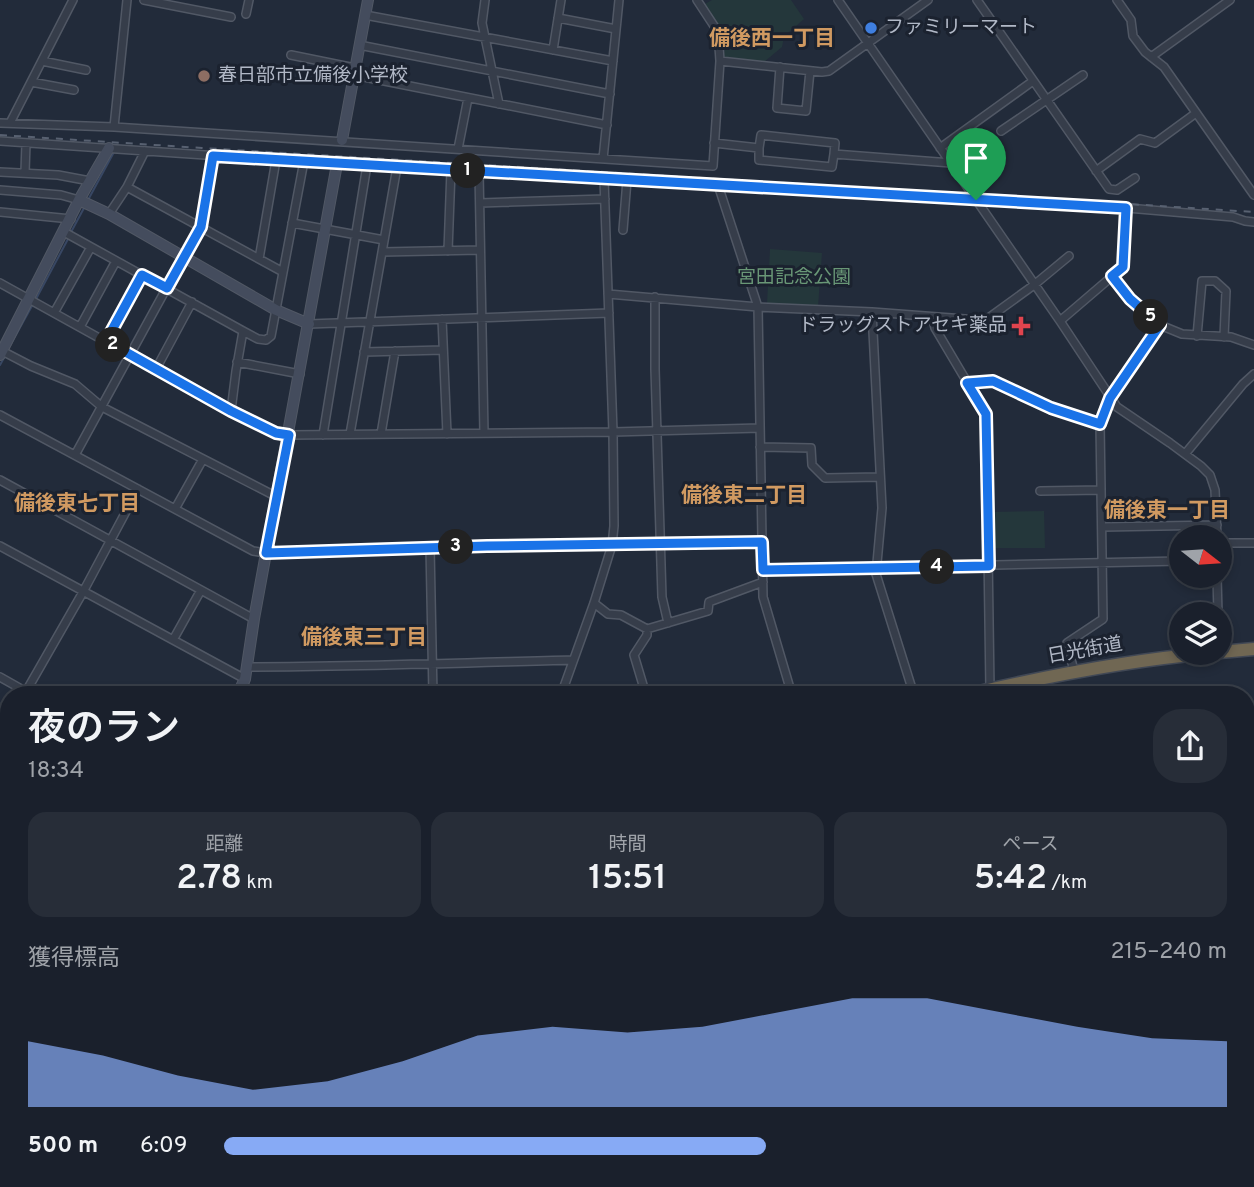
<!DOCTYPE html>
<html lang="ja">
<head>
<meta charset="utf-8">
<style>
	:root { --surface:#1a202c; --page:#272d38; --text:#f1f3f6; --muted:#9fa3a9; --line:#383e48; --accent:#87aaf5 }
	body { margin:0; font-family:Overpass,"Noto Sans JP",sans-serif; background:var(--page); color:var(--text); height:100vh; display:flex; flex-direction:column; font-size:26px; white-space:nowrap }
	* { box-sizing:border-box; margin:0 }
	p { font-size:23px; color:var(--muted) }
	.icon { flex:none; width:38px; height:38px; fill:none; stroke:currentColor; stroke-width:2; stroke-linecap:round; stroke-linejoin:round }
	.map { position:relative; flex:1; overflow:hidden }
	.panel { position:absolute; left:0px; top:686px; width:1255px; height:502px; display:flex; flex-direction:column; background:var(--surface); border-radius:28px 28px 0 0; box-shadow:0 4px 10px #0003,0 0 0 2px var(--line) }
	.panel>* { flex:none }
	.needle { width:46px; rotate:107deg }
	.buttons { position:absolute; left:1169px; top:525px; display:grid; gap:14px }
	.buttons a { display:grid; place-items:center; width:63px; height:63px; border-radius:50%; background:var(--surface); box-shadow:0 4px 10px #0003,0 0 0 2px var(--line); font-size:35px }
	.pin { position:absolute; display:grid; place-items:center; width:60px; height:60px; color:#fff; margin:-72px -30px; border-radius:50% 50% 50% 0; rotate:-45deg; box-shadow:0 0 7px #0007 }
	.pin .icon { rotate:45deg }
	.km { position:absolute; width:35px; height:35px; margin:-18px; border-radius:50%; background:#222; color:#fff; font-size:19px; line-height:35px; text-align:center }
	.round { display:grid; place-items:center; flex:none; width:74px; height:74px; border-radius:28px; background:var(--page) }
	.overview { display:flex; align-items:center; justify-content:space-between; height:119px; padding:0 28px }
	h1 { font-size:38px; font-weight:600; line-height:52px }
	.figures { display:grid; grid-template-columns:repeat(3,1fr); gap:10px; height:119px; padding:7px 28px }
	.figures div { display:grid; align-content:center; border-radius:18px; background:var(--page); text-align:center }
	.figures b { font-size:35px; font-weight:600 }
	.figures small { font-size:19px; font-weight:400 }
	.figures p { font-size:19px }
	.chart { height:196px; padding:14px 28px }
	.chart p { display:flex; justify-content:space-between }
	.chart svg { width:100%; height:126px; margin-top:7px; fill:var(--accent); opacity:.7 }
	ul { padding:0 28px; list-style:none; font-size:23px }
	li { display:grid; grid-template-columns:112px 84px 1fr; align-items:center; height:52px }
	li i { height:18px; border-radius:9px; background:var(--accent) }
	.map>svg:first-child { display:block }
	.green { fill:#24373b }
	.water { fill:#384763 }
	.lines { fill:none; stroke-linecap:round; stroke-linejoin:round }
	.stream { stroke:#384763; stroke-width:2 }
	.river { stroke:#384763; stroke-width:12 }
	.street-casing { stroke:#515865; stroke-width:10 }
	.secondary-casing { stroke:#515865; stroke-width:12 }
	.highway-casing { stroke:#414855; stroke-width:15 }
	.street { stroke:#363d4a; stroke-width:7 }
	.secondary { stroke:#444c5d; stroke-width:10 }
	.highway { stroke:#706753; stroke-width:12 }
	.rail { stroke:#586171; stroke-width:2; stroke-dasharray:7 7; stroke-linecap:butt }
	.route-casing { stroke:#fff; stroke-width:14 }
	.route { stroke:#1a73e8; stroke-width:9 }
	.shop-dot { fill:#3f7fe0; stroke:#1b222f; stroke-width:2.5 }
	.education-dot { fill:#8d6e63; stroke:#1b222f; stroke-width:2.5 }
	.health-dot { fill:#e0444e; stroke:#1b222f; stroke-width:2.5 }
	.labels { text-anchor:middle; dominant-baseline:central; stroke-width:6; stroke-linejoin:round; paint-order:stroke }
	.poi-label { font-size:19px; fill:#b1b8c6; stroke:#1b222f; text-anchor:start }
	.park-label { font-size:19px; fill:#699776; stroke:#1b222f }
	.street-label { font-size:19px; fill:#b1b8c6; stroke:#1b222f }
	.neighbourhood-label { font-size:21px; font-weight:bold; fill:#d19a61; stroke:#1b222f }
</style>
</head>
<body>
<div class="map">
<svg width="1254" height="1187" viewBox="0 0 1254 1187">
	<rect width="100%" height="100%" fill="#222b3a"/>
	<!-- green -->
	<path class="green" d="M712,0h79l13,19c-6,5 -12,11 -18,15 -16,8 -46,1 -63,-2l-18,-28z
		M725,34l33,5 26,-2 -2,10 -18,15 -40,-4z
		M770,249l52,4 -4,54 -51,-3z
		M1044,511l1,37h-53v-36z
		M434,1180h122l-12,7h-118z
		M584,1180h104l-3,5 -4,2h-97z
		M700,1180h94v3l-12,4h-83z"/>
	<!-- water -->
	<path class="water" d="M1246,738l8,2v63l-8,-2z
		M310,1180h88l-8,7h-87z"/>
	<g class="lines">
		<!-- stream -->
		<path class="stream" d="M88,200l26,-48
			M70,234l14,-26
			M36,299l32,-60
			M7,351l26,-47
			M0,365l5,-9
			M0,1014l9,1
			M581,1180v7"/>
		<!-- river -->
		<path class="river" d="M0,753l9,4"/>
		<defs>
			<path id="street" d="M144,0l87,17
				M485,0l-3,23 17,81
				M838,0l222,321 57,86 53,36 31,23 9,9 5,15 2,47
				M977,0l132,189 8,1 18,-12
				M1117,0l14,20 2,16 12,16 19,15 90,128
				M246,14l3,-14
				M365,15l248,46
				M558,18l58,11
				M359,45l251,49
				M553,50l8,-50
				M291,55l64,13
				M1151,57l79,-57
				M42,61l44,9
				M720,61l102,11 7,-1 99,-71
				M780,67l-3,41 29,3 4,-40
				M354,75l253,50
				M31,82l43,8
				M0,123l114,4 599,39 7,-105 -2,-29 -21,-32
				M10,123l63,-123
				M114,127l13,-127
				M1001,131l82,-56
				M0,141l337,23 790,44 106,9 12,4 9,1
				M714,143l45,5 2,-13 74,8 -1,11 117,9
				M759,148v12l73,7 2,-13
				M940,148l93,-67
				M458,149l10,-51
				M603,159l16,-159
				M1096,171l44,-32 15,4 41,-30
				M0,172l58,3 32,6
				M25,172l1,-29
				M479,172l5,261
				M718,185l40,122 5,290 29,98
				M127,187l156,85
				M0,190l61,5 18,5
				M480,203l125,-4
				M0,212l71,7
				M109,214l18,-27 18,-36
				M292,223l92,17
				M623,230l4,-50
				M64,232l179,99 15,8 8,1 5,-4 33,-175
				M448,251l3,-81
				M382,252l98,-2
				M259,259l17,-99
				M1112,277l18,22 30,26 22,9 49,3 23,8
				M0,283l231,128 45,22 13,2 324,-3 147,-4
				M608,294l150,13 114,5 106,8 9,-1 47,-34 35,-29
				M655,297v72l7,228 6,26
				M872,312l10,196 -6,66 38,121
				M54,313l37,-66
				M932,317l3,11 51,86 4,275
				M442,319l5,115
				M1060,321l63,-54 4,-59
				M309,324l300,-11
				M80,327l36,-66
				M1197,336l5,-55h13l11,10 -2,46
				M106,341l36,-66
				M2,351l29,15 44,18 27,23 175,90
				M364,352l79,-2
				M237,362l63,12
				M156,369l36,-67
				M967,383l26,-2 58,27 49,16
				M231,411l5,-40 7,-40
				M0,415l253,136 13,2 221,-7 275,-4
				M350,434l47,-267
				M381,434l14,-83
				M323,435l44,-270
				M760,447l51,1 1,17 13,13 54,-1
				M1185,454l58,-70 11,-10
				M75,455l125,-228 13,-71
				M0,480l254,139
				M1040,491l61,-1
				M175,509l28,-50
				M1103,527l114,-2
				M1220,543h34
				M0,546l245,133 -2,16
				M430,547l3,148
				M763,570l418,-9
				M1217,576l1,38
				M594,603l14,11 13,1 26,14 61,-18 1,-9 54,-20
				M173,640l28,-50
				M247,667c109,0 217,-4 325,-7
				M1074,671l-7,-28 36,-24 -3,-195 10,-26 50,-73
				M0,677l32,18
				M24,695l59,-103 55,-103
				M561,695l33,-92 18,-58 2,-19 -1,-94 -9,-253
				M646,695l-12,-40 13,-20v-6
				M0,727l9,-11
				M0,867l9,4
				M1246,962l8,-1
				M0,1058l9,5
				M0,1154l9,6
				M816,1180l3,7
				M945,1180l6,2h85v-2
				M20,1187l6,-7
				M551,1187l12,-7
				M692,1187l4,-7
				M885,1187l27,-7
				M1080,1187v-7"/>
			<path id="secondary" d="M342,140l26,-140
				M79,200l30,14 167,96 33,14
				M0,355l79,-155 30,-52
				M237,695l8,-16 9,-60 83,-455
				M1246,883l8,-55
				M1246,1006l8,47
				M1246,1153l8,-18
				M1228,1187l4,-7"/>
			<path id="highway" d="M1220,652l34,-3
				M966,695c81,-19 162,-35 245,-42
				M0,797l9,5"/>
		</defs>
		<!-- street casing -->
		<use href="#street" class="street-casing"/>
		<!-- secondary casing -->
		<use href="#secondary" class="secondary-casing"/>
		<!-- highway casing -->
		<use href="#highway" class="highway-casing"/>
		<!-- street -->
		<use href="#street" class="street"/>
		<!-- secondary -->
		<use href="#secondary" class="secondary"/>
		<!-- highway -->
		<use href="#highway" class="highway"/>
		<!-- rail -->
		<path class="rail" d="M0,135l202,13 769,46 283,18"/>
	</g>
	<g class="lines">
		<defs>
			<path id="route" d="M213,156l913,52 -3,59 -11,9 18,23 30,26 -50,73 -10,26 -49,-16 -58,-27 -26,2 19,31 3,152 -226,4 -1,-28 -275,4 -221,7 23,-118 -13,-2 -45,-22 -125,-70 36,-66 25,13 34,-61z"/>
		</defs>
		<!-- route casing -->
		<use href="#route" class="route-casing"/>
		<!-- route -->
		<use href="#route" class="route"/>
	</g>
	<!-- markers -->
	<circle class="shop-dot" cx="871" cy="28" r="7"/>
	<circle class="education-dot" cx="204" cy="76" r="7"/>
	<path class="health-dot" d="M1017.5 315.5h7v7h7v7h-7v7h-7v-7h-7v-7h7z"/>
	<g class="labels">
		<!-- poi labels -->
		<g class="poi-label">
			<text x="885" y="28">ファミリーマート</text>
			<text x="218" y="76">春日部市立備後小学校</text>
			<text x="1007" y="326" text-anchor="end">ドラッグストアセキ薬品</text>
		</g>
		<!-- park labels -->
		<g class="park-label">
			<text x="794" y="278">宮田記念公園</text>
		</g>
		<!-- street labels -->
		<g class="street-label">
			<text transform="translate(1085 651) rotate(-10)">日光街道</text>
		</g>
		<!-- neighbourhood labels -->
		<g class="neighbourhood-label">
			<text x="772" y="39">備後西一丁目</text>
			<text x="744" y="496">備後東二丁目</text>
			<text x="77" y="504">備後東七丁目</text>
			<text x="1167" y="511">備後東一丁目</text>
			<text x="364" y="638">備後東三丁目</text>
		</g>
	</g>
</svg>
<div class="buttons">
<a><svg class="needle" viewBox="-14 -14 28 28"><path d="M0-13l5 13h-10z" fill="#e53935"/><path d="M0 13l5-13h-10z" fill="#9fa3a9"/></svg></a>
<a><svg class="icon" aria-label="layers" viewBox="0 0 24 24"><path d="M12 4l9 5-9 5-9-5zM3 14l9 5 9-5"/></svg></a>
</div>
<div class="pin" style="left:976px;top:200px;background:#1e9e55"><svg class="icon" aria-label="arrive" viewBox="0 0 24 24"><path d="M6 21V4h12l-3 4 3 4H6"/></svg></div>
<b class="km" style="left:468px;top:171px">1</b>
<b class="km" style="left:113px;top:345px">2</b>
<b class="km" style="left:456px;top:547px">3</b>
<b class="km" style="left:937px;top:567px">4</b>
<b class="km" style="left:1151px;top:317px">5</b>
<section class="panel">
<div class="overview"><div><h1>夜のラン</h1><p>18:34</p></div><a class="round"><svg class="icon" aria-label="share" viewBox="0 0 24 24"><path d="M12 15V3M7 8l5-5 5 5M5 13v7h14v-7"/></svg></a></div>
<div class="figures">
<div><p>距離</p><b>2.78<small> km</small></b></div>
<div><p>時間</p><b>15:51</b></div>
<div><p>ペース</p><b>5:42<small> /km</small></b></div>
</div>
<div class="chart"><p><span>獲得標高</span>215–240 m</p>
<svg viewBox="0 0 160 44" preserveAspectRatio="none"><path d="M0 44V21L10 26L20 33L30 38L40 35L50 28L60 19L70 16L80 18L90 16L100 11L110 6L120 6L130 11L140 16L150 20L160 21V44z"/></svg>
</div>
<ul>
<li><b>500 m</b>6:09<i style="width:54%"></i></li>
</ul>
</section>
</div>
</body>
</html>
